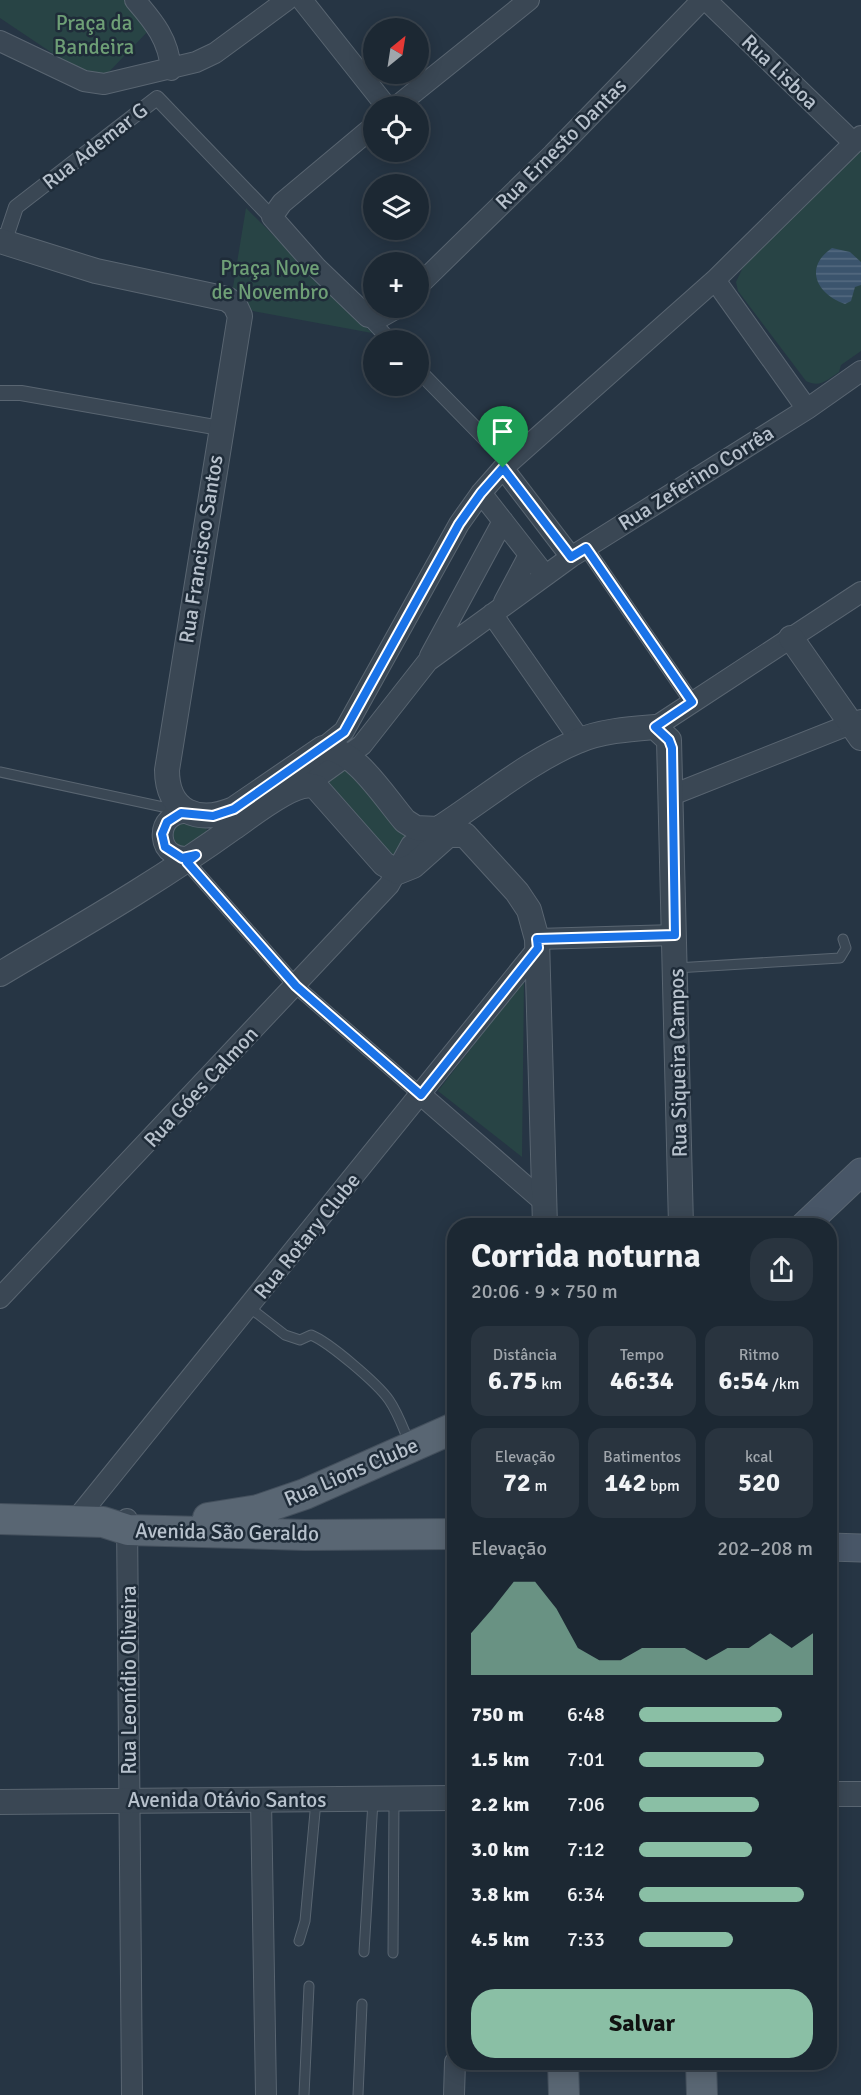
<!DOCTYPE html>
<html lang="pt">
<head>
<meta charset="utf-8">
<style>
	:root { --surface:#1c2833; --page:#29343f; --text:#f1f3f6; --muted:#a0a6ac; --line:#3a444e; --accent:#8abfa5 }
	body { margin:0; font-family:Signika,sans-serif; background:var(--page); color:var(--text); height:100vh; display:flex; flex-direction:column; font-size:22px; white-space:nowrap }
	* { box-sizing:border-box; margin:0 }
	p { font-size:20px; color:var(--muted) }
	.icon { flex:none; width:33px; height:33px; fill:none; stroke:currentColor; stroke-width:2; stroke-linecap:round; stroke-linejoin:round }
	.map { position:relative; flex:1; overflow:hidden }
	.side { position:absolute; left:447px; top:1218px; width:390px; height:852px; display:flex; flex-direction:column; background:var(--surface); border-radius:24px; box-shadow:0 3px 15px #0003,0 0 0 2px var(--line) }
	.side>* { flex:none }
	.needle { width:39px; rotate:30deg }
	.tools { position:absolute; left:363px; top:18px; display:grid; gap:12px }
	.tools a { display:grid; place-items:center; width:66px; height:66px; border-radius:50%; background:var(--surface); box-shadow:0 3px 15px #0003,0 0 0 2px var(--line); font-size:30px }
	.pin { position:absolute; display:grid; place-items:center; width:51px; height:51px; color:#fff; margin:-62px -26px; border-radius:50% 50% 50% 0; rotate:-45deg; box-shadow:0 0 6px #0007 }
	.pin .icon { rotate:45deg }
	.round { display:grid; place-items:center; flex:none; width:63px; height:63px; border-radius:24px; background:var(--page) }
	.head { display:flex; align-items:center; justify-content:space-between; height:102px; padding:0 24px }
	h1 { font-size:33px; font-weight:700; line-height:45px }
	.metrics { display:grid; grid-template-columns:repeat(3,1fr); gap:9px; height:102px; padding:6px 24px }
	.metrics div { display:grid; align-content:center; border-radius:15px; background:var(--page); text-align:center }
	.metrics b { font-size:26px; font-weight:700 }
	.metrics small { font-size:16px; font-weight:400 }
	.metrics p { font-size:16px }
	.chart { height:168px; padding:12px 24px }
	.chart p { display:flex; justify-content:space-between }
	.chart svg { width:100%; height:108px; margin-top:6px; fill:var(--accent); opacity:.7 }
	.button { display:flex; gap:12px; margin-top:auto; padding:12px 24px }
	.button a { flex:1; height:69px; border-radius:24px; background:var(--accent); color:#111; font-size:24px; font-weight:700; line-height:69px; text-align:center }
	ul { padding:0 24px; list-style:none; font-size:20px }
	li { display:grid; grid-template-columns:96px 72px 1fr; align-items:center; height:45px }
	li i { height:15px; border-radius:8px; background:var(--accent) }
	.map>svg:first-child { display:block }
	.park { fill:#284445 }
	.water { fill:url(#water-rules) }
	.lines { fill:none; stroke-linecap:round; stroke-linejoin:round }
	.service-casing { stroke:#596571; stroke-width:11 }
	.pedestrian-casing { stroke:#596571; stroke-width:16 }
	.minor-casing { stroke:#596571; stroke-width:22 }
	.tertiary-casing { stroke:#596571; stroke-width:26 }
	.secondary-casing { stroke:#596571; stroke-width:29 }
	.primary-casing { stroke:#44505d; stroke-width:32 }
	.service { stroke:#3a4754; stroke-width:9 }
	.pedestrian { stroke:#3a4754; stroke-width:14 }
	.minor { stroke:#3a4754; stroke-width:20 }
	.tertiary { stroke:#3a4754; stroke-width:24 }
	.secondary { stroke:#485667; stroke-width:27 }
	.primary { stroke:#596673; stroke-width:30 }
	.route-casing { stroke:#fff; stroke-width:12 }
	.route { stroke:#1a73e8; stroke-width:8 }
	.labels { text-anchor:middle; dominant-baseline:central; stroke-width:5; stroke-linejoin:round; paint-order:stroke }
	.park-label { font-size:21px; fill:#6e9f76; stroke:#1f2c39 }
	.street-label { font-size:21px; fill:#b8c2cd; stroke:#1f2c39 }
</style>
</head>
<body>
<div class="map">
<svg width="861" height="2095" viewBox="0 0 861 2095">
	<defs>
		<pattern id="water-rules" width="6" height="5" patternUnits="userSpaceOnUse" patternTransform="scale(1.5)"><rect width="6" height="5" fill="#3b546d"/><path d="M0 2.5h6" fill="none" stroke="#556b81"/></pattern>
	</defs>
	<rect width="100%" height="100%" fill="#263544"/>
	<!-- park -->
	<path class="park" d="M0,0h128l23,28 -45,47 -33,-8 -73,-49z
		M861,149v202l-20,14 -2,7c-12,8 -19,16 -33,9l-68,-90 -2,-9 9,-19z
		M246,208l126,125 -119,-22 -21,-18z
		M349,761l66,68 -18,40 -76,-81 3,-12z
		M167,822l38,1 3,12 -27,23 -17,-32z
		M524,980l-2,177 -84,-66z"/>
	<!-- water -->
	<path class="water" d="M832,248l18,4 11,10v23l-6,2 -4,14 -6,3c-28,-10 -42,-36 -13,-56z"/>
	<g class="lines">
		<defs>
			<path id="service" d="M0,772l177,38
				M676,968l164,-10 6,-10 -3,-9
				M249,1307l36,28 15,5 11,-5c18,7 67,49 78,65 9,13 14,28 20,42
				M299,1941l6,-20 11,-120
				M364,1952l9,-151
				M393,1953l1,-152
				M304,2095l5,-109
				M358,2095l4,-91"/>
			<path id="pedestrian" d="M4,243l12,-36 141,-109 116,121
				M368,317l22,23
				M418,370l91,93
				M0,393h21l199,35
				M586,548l106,154
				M187,862l109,124 125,109"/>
			<path id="minor" d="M135,0c19,22 34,40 36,70
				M302,0l84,106
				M706,0l148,143
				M0,41l84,40 20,3 92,-22 19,-9 72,-53
				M397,106l132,-106
				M374,126l-92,77 -10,14 45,51 51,49h13l16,-9
				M715,280l92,129
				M418,286l135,-132 149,-154
				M503,468l68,89
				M481,493l64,82
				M504,602l25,-47
				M492,614l88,126
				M430,656l73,-135
				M655,727l206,-135
				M323,748l21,-17 115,-207 22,-31 22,-25 212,-188 146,-144
				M301,785l18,-9 43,-31 66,-84 143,-104 236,-148 54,-38
				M672,795l189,-75
				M191,813c-40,-5 -37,55 5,42
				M537,939l138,-4
				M421,1095l123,107
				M0,1298l389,-413 22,-40 27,-16
				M127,1519l5,576
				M74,1522l464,-574
				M261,1799l5,296
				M454,2095l1,-33"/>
			<path id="tertiary" d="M0,241l96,30 131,28 8,6 5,11 -73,454c0,43 32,54 67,39l89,-61c31,-1 62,50 82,73l11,7 22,1c44,-28 91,-68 140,-88 23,-10 52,-12 77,-14l14,13 12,486
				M791,638l70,100
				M0,974c79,-47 158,-92 233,-146 18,-12 63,-50 83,-41l68,77 14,8 15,-6 35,-31h17l52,57 12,18 8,29 8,287
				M830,1794h31
				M0,1802l454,-4"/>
			<path id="secondary" d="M804,1226l57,-54
				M830,1547l31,1"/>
			<path id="primary" d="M208,1518l50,-8 47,-16 149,-66
				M0,1519l103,3 25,8 177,5 149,-1
				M563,2062l1,33
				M701,2062l1,33"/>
		</defs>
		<!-- service casing -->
		<use href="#service" class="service-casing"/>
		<!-- pedestrian casing -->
		<use href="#pedestrian" class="pedestrian-casing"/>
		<!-- minor casing -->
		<use href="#minor" class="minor-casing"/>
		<!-- tertiary casing -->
		<use href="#tertiary" class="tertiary-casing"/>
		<!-- secondary casing -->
		<use href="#secondary" class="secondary-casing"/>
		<!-- primary casing -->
		<use href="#primary" class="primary-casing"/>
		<!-- service -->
		<use href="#service" class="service"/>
		<!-- pedestrian -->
		<use href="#pedestrian" class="pedestrian"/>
		<!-- minor -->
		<use href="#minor" class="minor"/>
		<!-- tertiary -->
		<use href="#tertiary" class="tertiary"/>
		<!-- secondary -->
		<use href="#secondary" class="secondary"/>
		<!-- primary -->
		<use href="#primary" class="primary"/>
	</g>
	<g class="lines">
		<defs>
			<path id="route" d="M503,468l68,89 15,-9 106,154 -37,25 14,13 3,8 3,187 -138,4 1,9 -117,147 -125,-109 -109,-124 9,-7 -14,3 -17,-11 -3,-13 5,-12 14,-9 32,3 21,-7 110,-77 115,-208 22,-31z"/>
		</defs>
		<!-- route casing -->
		<use href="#route" class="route-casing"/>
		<!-- route -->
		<use href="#route" class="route"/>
	</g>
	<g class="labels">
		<!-- park labels -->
		<g class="park-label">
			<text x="94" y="23">Praça da<tspan x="94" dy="24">Bandeira</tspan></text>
			<text x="270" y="268">Praça Nove<tspan x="270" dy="24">de Novembro</tspan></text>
		</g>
		<!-- street labels -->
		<g class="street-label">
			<text transform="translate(780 72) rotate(44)">Rua Lisboa</text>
			<text transform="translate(561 144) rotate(-45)">Rua Ernesto Dantas</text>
			<text transform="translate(95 146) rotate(-38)">Rua Ademar G</text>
			<text transform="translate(696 478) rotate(-32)">Rua Zeferino Corrêa</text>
			<text transform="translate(201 549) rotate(-81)">Rua Francisco Santos</text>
			<text transform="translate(678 1063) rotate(-91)">Rua Siqueira Campos</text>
			<text transform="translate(201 1087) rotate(-47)">Rua Góes Calmon</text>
			<text transform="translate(307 1236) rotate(-51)">Rua Rotary Clube</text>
			<text transform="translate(351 1472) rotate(-23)">Rua Lions Clube</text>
			<text transform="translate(227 1532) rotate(1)">Avenida São Geraldo</text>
			<text transform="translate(129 1680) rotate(-90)">Rua Leonídio Oliveira</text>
			<text x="227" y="1800">Avenida Otávio Santos</text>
		</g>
	</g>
</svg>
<div class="tools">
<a><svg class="needle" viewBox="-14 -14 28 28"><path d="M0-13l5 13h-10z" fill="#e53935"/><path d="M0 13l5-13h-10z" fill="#a0a6ac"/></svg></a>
<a><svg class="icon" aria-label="locate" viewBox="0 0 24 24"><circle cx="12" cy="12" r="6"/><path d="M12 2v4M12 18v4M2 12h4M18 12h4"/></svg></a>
<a><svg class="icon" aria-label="layers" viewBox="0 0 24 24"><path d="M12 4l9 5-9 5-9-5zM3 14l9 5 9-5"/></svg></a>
<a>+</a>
<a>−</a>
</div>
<div class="pin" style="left:503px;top:468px;background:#1e9e55"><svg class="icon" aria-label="arrive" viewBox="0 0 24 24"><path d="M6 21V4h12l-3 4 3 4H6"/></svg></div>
<section class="side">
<div class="head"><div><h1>Corrida noturna</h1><p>20:06 · 9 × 750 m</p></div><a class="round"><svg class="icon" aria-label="share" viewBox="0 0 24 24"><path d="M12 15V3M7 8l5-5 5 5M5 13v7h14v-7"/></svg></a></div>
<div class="metrics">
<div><p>Distância</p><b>6.75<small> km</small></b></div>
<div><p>Tempo</p><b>46:34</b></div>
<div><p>Ritmo</p><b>6:54<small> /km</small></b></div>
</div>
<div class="metrics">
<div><p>Elevação</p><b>72<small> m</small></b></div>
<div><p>Batimentos</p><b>142<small> bpm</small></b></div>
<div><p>kcal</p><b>520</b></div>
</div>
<div class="chart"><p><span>Elevação</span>202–208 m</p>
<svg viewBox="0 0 160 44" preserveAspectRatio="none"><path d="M0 44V27L10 17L20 6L30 6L40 17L50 33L60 38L70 38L80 33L90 33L100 33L110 38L120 33L130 33L140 27L150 33L160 27V44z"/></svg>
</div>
<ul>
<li><b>750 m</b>6:48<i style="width:82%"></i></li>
<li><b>1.5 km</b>7:01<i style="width:72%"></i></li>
<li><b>2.2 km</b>7:06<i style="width:69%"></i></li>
<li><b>3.0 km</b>7:12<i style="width:65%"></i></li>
<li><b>3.8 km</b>6:34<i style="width:95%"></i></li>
<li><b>4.5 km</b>7:33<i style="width:54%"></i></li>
</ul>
<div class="button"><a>Salvar</a></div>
</section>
</div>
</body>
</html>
